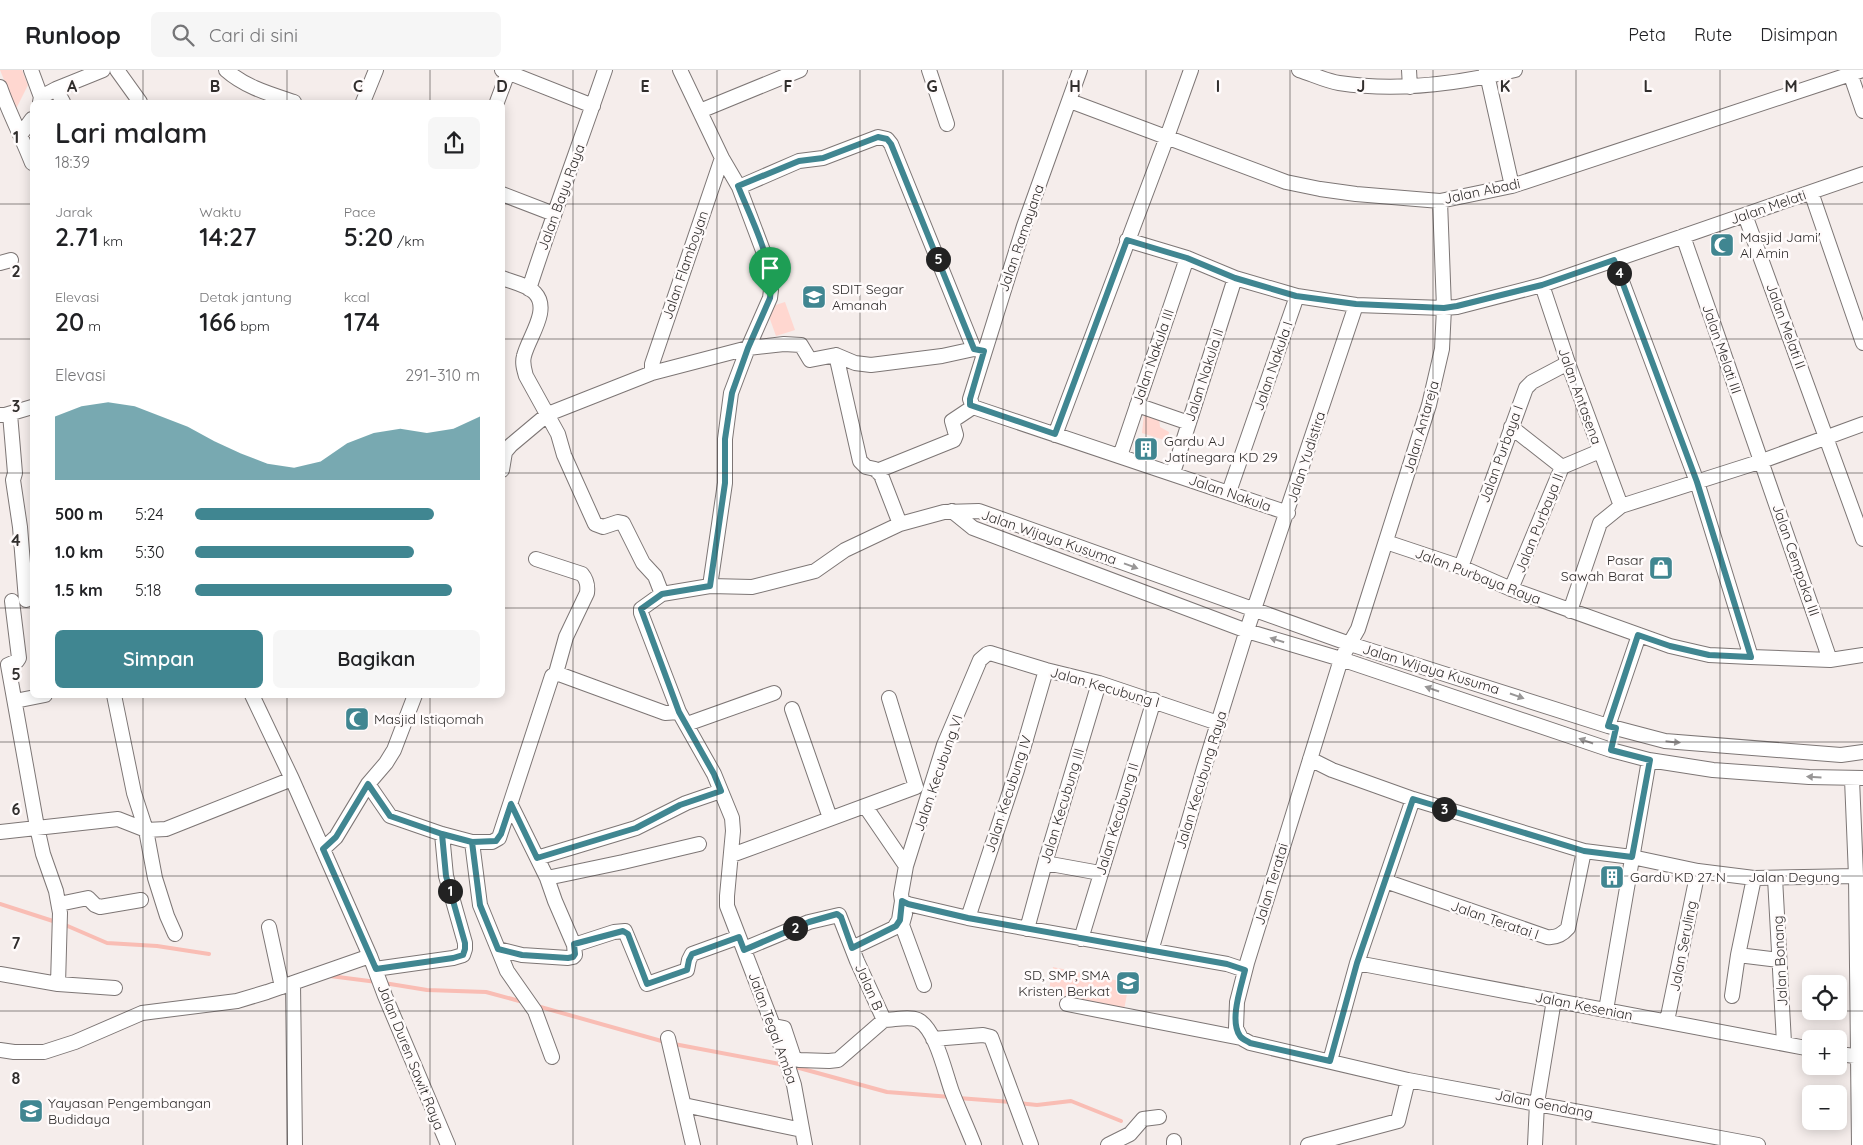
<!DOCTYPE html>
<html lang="id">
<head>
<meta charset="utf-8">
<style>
	:root { --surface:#fff; --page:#f6f6f6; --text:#202124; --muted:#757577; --line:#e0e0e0; --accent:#408691 }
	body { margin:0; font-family:Quicksand,sans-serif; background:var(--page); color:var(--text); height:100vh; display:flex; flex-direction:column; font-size:19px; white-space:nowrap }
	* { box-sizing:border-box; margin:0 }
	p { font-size:16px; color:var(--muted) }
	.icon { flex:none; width:28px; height:28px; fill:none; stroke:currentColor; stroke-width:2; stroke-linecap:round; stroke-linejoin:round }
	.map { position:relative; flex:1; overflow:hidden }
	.sheet { position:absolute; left:30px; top:30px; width:475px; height:598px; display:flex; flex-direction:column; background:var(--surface); border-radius:8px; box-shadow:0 2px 12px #0003 }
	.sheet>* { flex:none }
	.buttons { position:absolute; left:1802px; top:905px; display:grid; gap:10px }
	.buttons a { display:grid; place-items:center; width:45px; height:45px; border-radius:8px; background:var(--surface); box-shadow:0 2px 12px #0003; font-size:25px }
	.pin { position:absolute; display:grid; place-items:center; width:42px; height:42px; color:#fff; margin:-51px -21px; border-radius:50% 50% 50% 0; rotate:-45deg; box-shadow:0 0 5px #0007 }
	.pin .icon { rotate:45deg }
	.km { position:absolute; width:25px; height:25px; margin:-12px; border-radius:50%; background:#222; color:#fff; font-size:14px; line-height:25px; text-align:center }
	.round { display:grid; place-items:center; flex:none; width:52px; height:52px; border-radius:8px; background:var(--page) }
	.headline { display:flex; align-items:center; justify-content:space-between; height:85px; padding:0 25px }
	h1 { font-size:28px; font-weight:600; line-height:38px }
	.stats { display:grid; grid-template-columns:repeat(3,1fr); gap:8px; height:85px; padding:5px 25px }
	.stats div { display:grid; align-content:center }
	.stats b { font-size:25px; font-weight:600 }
	.stats small { font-size:14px; font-weight:400 }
	.stats p { font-size:14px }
	.chart { height:140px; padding:10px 25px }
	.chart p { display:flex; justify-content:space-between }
	.chart svg { width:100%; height:90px; margin-top:5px; fill:var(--accent); opacity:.7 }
	.action { display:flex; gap:10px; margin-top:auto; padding:10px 25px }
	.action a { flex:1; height:58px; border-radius:8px; background:var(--accent); color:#fff; font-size:20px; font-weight:600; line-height:58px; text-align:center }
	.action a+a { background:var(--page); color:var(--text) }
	ul { padding:0 25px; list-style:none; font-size:16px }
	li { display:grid; grid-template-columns:80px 60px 1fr; align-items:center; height:38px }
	li i { height:12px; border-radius:6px; background:var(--accent) }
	header { display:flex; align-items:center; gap:30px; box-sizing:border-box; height:70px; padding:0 25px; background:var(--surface); border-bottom:1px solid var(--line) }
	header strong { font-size:24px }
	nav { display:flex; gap:28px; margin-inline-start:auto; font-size:18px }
	.search { width:350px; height:45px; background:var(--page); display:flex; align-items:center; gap:12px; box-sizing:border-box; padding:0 18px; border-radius:8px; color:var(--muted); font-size:19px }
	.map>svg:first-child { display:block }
	.green { fill:#ffd7d0 }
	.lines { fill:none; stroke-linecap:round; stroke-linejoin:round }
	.stream { stroke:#f9bdb4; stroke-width:4 }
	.minor-casing { stroke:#7d7675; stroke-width:16 }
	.minor { stroke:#fff; stroke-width:14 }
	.oneway { fill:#989696 }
	.route-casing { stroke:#fff; stroke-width:10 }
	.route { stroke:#408691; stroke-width:6 }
	.grid { fill:none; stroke:#312e2d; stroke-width:1; stroke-opacity:0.55 }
	.labels { text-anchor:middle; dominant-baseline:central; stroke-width:5; stroke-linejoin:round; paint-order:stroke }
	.street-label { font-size:14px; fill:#312e2d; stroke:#fffbfb }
	.poi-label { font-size:14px; fill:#312e2d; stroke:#fffbfb; text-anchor:start }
	.grid-label { font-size:16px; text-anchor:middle; font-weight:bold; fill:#312e2d; stroke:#fffbfb; stroke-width:5; stroke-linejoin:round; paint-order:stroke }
</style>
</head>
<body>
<header>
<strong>Runloop</strong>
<div class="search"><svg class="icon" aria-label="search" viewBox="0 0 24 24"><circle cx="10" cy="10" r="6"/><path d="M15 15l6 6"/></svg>Cari di sini</div>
<nav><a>Peta</a><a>Rute</a><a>Disimpan</a></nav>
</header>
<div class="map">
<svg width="1863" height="1075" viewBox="0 0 1863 1075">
	<rect width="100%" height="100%" fill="#f5edeb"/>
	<!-- green -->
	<path class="green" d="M0,0h22l6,15 -12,24z
		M785,232l10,28 -19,6 -10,-28z
		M1144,343l15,5 1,9 9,5 -2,9 -25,-8z
		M1053,897l76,16 -5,27 -76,-15z"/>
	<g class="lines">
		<!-- stream -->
		<path class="stream" d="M0,834l56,18
			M63,854l44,19 50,3 52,8
			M330,906l47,6
			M384,913l43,7 59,2 37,10
			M537,936l128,36
			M674,974l111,21
			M792,996l95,26 64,5
			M958,1028l53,4
			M1018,1033l19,2 34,-4 50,20"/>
		<defs>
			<path id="minor" d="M31,0l10,27 -1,5
				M117,0l23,32
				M226,0c19,17 44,24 68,32
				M502,0l91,36
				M680,0l42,88 17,29 26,69 5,21 1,13 -1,8 -22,50 -17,45 -6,46v44l-15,103
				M929,0l18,54
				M1299,0c13,4 27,11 40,13 59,9 119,1 176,-13
				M1409,0l1,17
				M1486,0l26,116
				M1849,0l14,41
				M0,17c9,26 22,50 32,76
				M56,19l7,13
				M41,27l15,-8 47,-19
				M1070,31l216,81 34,7 36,5 84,7 72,-15 351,-116
				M363,32l13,-32
				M497,32l12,-32
				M700,41l100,-41
				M21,64l11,-15
				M739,117l60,-26 24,-3 55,-21 9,2 4,5 83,205
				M1811,122l52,151
				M502,124l52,20
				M1440,131l4,107 -2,41 -13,56 -71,224 -17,30 -3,10 -91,294 -10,39 -1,26 5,10 9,5 158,37 350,65
				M1745,145l118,324
				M1683,166l147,424
				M1127,170l60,18 48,20 62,18 59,9 88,3 13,-1 85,-22 321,-111
				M1614,190l83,222 54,175
				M0,193l11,-3
				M502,208c10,4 26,7 33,15 16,17 -7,45 -11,63 -2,7 0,13 2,20l32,58 6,21 31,69 8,3 15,-5 5,1 20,40 12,13 7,18
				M1542,215l26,78 53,143
				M529,219c24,-74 51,-146 76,-219
				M836,285l24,106 6,6 9,2 6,6 19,49
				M652,303v-9l70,-206
				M1137,335l52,18
				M973,337l-3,-8 54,-173 56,-156
				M973,337l315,106
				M10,344l5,59 -2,7 7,47 6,73
				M0,345h5l27,-8
				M1511,357l51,40
				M1055,365l112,-298 24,-67
				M1120,386l67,-198
				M502,400l3,-18 6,-7 37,-31 104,-41 96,-25 36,-4 17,1 9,15 26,-5 19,8 16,2 71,-9 32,-7 10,2
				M877,401l77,-31 2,-5 -4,-14 21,-14
				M1173,403l62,-195
				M1229,422l68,-196
				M952,441l21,17 274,103 94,28 270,91 38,10 64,10 96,7 54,1
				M1386,472l75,25 50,22 159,57 39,9 42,2 79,3 33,-5
				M1461,497l65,-179 6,-6 36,-19
				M1511,519l51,-122 38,-16
				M12,531l7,57 -2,3 -9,4 29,162 6,27 13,37 4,22 -2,71 57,4
				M1570,541l30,-88 21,-17 141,-45 101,-37
				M556,603l109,40 14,-1
				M114,625l20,98 12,37 9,48 12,38 8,18
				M252,625l40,84 78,177 15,40 63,149
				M15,631l30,-6
				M792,639l38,109
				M687,654l87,-31
				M1608,656l31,-91
				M1310,689l22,11 81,29 171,52 48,6 66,14 56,7 102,-2
				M1852,709l4,97 3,269
				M368,714l22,32 52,18 30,8h20l7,-4 53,-162 4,-3 10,-36 21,-44c1,-8 0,-13 -5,-19l-46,-15
				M865,736l41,60
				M0,762l118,-13 28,11 20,-1 126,-50
				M472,772l8,63 27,66 28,40 17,46
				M323,779l13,-12 32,-53 18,-21 8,-13 21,-55
				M732,785l184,-68 -27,-89
				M537,788l99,-30 50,-25 35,-12
				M1045,793l55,10
				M547,808l76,-16 76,-18
				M1775,808l9,165
				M1385,811l162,56c9,1 15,-2 21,-9l16,-77
				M902,831l6,3 60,14 259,46 18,6
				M59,834l29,-6 7,7 5,2 41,-7
				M905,844l-3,11 22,60
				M968,848l49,-148 29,-100
				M269,857l13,60
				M1027,859l18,-66 54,-180
				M1081,869l73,-239
				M574,875l40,-13 11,-1 22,53 40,-14 2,-10 3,-6 47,-17
				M852,878l42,-20 5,-8 3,-19 -1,-7 5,-28 38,-121 36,-85 7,-6 3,-1 56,17 53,13 119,40
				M498,879l24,6 46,3 5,-1 2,-2 -1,-10 -19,-44 -8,-23 -36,-73
				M744,879l65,-27 30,-7 18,46 27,59c10,0 25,-4 34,0 18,9 27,53 34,72 7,18 15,35 22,53
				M1151,881l53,-183 41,-132 111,-331
				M1738,885l41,5
				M1357,893l454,86
				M375,899l78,-11 10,-3 2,-6v-6l-19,-67 -4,-42
				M0,904l58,10
				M293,913l2,162
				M1732,926l6,-41 16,-77
				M1067,934l174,34
				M1606,940l43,-250
				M1667,951l31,-150
				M774,956l10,2 10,30 5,2 30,1 9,-1 46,-40
				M668,968l25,107
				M933,969l50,-4 8,2 40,108
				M0,980l14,2h30l31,-10 67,-29 95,-12 30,-9 103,-36
				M1839,984l24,3
				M1330,991l27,-98 56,-164
				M684,1035l118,25
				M1174,1071v4
				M805,1075l-11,-60 -10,-31 -57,-148v-10l6,-65 -1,-13 -18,-44 -35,-62 -38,-99v-4l21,-15 48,-8 42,1 63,-16 30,-21 55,-26 44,-12 35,-1 371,133 258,82 57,15 176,14 22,-3
				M1108,1075l22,-11 13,-15 16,-2
				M1308,1075l90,-24 10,-41
				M1535,1075l2,-42 17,-103"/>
		</defs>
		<!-- minor casing -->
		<use href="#minor" class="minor-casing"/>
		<!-- minor -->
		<use href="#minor" class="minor"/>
	</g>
	<!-- one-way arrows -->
	<defs><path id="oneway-solid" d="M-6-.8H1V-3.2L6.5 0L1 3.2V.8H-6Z" transform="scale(1.25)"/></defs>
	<g class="oneway">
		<use href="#oneway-solid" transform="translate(1131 496) rotate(20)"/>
		<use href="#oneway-solid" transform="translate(1277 570) rotate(-163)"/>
		<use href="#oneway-solid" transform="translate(1432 619) rotate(-161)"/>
		<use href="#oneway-solid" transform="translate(1517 626) rotate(19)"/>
		<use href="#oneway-solid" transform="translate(1586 671) rotate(-161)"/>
		<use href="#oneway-solid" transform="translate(1673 672) rotate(6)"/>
		<use href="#oneway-solid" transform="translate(1814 707) rotate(-177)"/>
	</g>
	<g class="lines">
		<defs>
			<path id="route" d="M770,228l-22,50 -16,45 -7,46v44l-15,103 -48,8 -21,15 38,103 35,62 7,17 -41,14 -44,23 -99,30 -26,-54 -10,30 -5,7 -24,1 -30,-8 4,42 19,67v6l-2,6 -10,3 -77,11 -53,-120 13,-12 32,-53 22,32 52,18 30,8 8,63 18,44 24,6 46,3 5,-1 2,-3 -1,-10 49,-13 5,3 19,50 40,-14 2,-10 3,-6 47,-17 5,13 65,-28 28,-8 4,3 11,31 44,-22 4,-6 2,-19 6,3 60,14 259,46 18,6c-4,17 -16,51 -5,66 2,3 7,5 10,7l80,18 27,-98 56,-164 171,52 48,6 18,-97 -39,-10 5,-22 -8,-2 30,-91 32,11 39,9 42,2 -54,-175 -83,-222 -72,25 -85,21 -13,2 -88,-4 -60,-8 -61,-18 -48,-20 -60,-18 -72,194 -85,-29v-6l14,-48 -10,-2 -83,-205 -4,-5 -9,-2 -55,21 -24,3 -61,25c13,33 37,77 32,112"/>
		</defs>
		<!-- route casing -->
		<use href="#route" class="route-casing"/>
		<!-- route -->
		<use href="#route" class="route"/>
	</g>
	<!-- grid -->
	<path class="grid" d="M143,0v32M287,0v32M430,0v32M573,0v1075M717,0v1075M860,0v1075M1003,0v1075M1146,0v1075M1290,0v1075M1433,0v1075M1576,0v1075M1720,0v1075M0,134h32M502,134h1361M0,269h32M502,269h1361M0,403h32M502,403h1361M0,538h32M502,538h1361M143,625v450M287,625v450M430,625v450M0,672h1863M0,806h1863M0,941h1811M1839,941h24"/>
	<!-- icons -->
	<defs>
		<symbol id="mosque-square" viewBox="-11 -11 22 22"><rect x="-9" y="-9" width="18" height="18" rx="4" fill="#408691" stroke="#fffbfb"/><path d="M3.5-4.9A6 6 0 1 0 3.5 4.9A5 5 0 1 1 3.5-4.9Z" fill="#fff"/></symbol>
		<symbol id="school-square" viewBox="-11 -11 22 22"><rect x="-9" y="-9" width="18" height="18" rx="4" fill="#408691" stroke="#fffbfb"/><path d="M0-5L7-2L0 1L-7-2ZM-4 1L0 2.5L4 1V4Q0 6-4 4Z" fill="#fff"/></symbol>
		<symbol id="building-square" viewBox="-11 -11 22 22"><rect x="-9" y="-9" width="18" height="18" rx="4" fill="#408691" stroke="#fffbfb"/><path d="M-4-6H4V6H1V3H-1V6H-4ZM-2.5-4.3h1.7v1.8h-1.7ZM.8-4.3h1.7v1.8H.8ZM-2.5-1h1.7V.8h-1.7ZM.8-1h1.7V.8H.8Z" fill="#fff"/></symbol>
		<symbol id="shop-square" viewBox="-11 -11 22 22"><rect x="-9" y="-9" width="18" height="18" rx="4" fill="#408691" stroke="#fffbfb"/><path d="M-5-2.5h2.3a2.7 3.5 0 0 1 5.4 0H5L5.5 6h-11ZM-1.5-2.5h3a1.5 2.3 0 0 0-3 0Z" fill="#fff"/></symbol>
	</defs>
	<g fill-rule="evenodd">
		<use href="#mosque-square" x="1708" y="161" width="28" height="28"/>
		<use href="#school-square" x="800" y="213" width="28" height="28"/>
		<use href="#building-square" x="1132" y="365" width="28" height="28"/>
		<use href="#shop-square" x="1647" y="484" width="28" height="28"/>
		<use href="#mosque-square" x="343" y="635" width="28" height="28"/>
		<use href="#building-square" x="1598" y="793" width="28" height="28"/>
		<use href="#school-square" x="1114" y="899" width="28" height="28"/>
		<use href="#school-square" x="17" y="1027" width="28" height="28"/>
	</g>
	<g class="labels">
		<!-- street labels -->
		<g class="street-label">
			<text transform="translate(1482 121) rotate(-12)">Jalan Abadi</text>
			<text transform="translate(561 127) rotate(-70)">Jalan Bayu Raya</text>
			<text transform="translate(1768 137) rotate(-19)">Jalan Melati</text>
			<text transform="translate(1021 168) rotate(-71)">Jalan Ramayana</text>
			<text transform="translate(685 195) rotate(-71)">Jalan Flamboyan</text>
			<text transform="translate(1786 256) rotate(70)">Jalan Melati II</text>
			<text transform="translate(1722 279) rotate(71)">Jalan Melati III</text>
			<text transform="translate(1153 287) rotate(-71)">Jalan Nakula III</text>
			<text transform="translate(1273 296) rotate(-71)">Jalan Nakula I</text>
			<text transform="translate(1204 305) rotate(-72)">Jalan Nakula II</text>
			<text transform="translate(1580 326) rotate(70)">Jalan Antasena</text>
			<text transform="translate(1421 357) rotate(-74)">Jalan Antareja</text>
			<text transform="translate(1501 384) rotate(-70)">Jalan Purbaya I</text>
			<text transform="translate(1306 387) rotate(-72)">Jalan Yudistira</text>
			<text transform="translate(1230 423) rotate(19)">Jalan Nakula</text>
			<text transform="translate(1539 453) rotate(-68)">Jalan Purbaya II</text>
			<text transform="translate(1049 467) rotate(19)">Jalan Wijaya Kusuma</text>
			<text transform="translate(1796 490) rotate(71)">Jalan Cempaka III</text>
			<text transform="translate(1478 506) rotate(21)">Jalan Purbaya Raya</text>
			<text transform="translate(1431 599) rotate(17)">Jalan Wijaya Kusuma</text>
			<text transform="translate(1105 617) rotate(16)">Jalan Kecubung I</text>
			<text transform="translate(938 703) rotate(-71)">Jalan Kecubung VI</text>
			<text transform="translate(1201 710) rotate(-73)">Jalan Kecubung Raya</text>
			<text transform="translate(1008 724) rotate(-72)">Jalan Kecubung IV</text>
			<text transform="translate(1062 736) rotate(-73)">Jalan Kecubung III</text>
			<text transform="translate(1117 749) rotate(-73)">Jalan Kecubung II</text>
			<text x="1794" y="807">Jalan Degung</text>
			<text transform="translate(1271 814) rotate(-73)">Jalan Teratai</text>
			<text transform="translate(1495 850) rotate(19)">Jalan Teratai I</text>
			<text transform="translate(1683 876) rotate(-79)">Jalan Seruling</text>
			<text transform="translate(1780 891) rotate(-93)">Jalan Bonang</text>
			<text transform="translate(869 917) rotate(66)">Jalan B</text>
			<text transform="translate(1584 936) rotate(11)">Jalan Kesenian</text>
			<text transform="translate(773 958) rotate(70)">Jalan Tegal Amba</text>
			<text transform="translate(411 987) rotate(68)">Jalan Duren Sawit Raya</text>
			<text transform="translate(1544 1034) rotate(11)">Jalan Gendang</text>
		</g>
		<!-- poi labels -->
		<g class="poi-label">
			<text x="1740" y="167">Masjid Jami'<tspan x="1740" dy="16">Al Amin</tspan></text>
			<text x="832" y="219">SDIT Segar<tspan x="832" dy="16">Amanah</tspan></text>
			<text x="1164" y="371">Gardu AJ<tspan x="1164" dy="16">Jatinegara KD 29</tspan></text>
			<text x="1644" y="490" text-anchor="end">Pasar<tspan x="1644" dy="16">Sawah Barat</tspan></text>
			<text x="374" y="649">Masjid Istiqomah</text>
			<text x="1630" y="807">Gardu KD 27 N</text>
			<text x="1110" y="905" text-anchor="end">SD, SMP, SMA<tspan x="1110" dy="16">Kristen Berkat</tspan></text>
			<text x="48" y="1033">Yayasan Pengembangan<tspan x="48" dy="16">Budidaya</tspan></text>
		</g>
	</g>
	<g class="grid-label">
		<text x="72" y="22">A</text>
		<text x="215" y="22">B</text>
		<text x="358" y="22">C</text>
		<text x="502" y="22">D</text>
		<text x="645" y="22">E</text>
		<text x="788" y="22">F</text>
		<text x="932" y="22">G</text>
		<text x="1075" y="22">H</text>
		<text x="1218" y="22">I</text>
		<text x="1361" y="22">J</text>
		<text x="1505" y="22">K</text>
		<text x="1648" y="22">L</text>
		<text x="1791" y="22">M</text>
		<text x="16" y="73">1</text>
		<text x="16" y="207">2</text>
		<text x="16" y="342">3</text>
		<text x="16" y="476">4</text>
		<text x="16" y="610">5</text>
		<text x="16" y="745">6</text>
		<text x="16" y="879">7</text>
		<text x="16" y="1014">8</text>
	</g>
</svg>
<div class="buttons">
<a><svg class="icon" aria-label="locate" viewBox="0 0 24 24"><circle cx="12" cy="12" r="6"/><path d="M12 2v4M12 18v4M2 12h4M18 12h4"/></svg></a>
<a>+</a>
<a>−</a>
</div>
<div class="pin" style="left:770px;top:228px;background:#1e9e55"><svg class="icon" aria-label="arrive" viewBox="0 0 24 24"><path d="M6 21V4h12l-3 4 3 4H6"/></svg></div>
<b class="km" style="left:450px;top:821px">1</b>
<b class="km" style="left:795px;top:858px">2</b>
<b class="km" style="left:1444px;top:739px">3</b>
<b class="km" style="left:1619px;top:203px">4</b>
<b class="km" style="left:938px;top:189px">5</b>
<section class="sheet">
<div class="headline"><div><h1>Lari malam</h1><p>18:39</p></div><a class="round"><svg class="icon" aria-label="share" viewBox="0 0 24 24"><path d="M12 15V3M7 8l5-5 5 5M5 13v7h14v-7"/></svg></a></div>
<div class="stats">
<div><p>Jarak</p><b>2.71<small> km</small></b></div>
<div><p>Waktu</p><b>14:27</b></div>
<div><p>Pace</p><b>5:20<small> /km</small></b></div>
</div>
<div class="stats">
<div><p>Elevasi</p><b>20<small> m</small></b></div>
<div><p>Detak jantung</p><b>166<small> bpm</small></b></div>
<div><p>kcal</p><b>174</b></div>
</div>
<div class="chart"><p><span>Elevasi</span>291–310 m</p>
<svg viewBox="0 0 160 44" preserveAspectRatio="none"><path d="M0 44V13L10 8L20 6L30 8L40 13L50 18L60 25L70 31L80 36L90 38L100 35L110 26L120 21L130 19L140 21L150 19L160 13V44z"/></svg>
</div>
<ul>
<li><b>500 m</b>5:24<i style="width:84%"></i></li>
<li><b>1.0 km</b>5:30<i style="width:77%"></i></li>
<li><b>1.5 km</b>5:18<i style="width:90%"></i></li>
</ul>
<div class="action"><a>Simpan</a><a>Bagikan</a></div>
</section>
</div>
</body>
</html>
